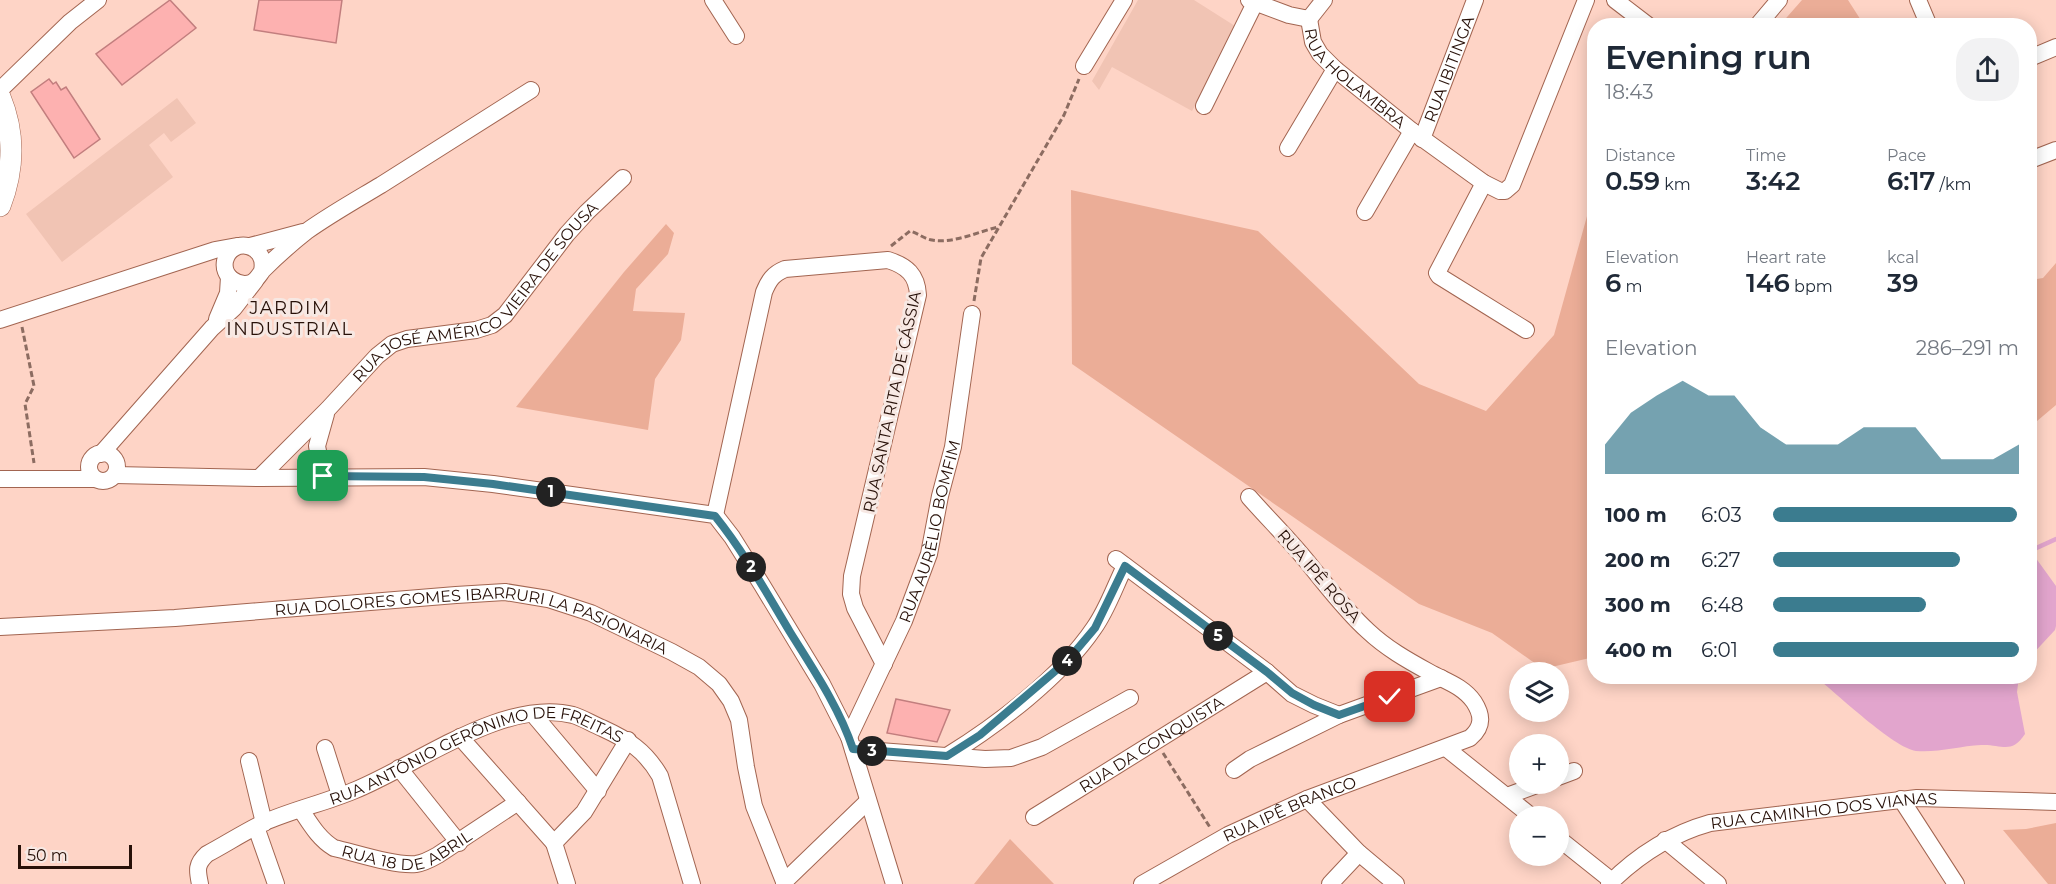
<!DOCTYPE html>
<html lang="en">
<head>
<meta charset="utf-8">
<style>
	:root { --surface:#fff; --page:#f2f2f3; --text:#1f2937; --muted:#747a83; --accent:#3b7c8f }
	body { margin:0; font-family:Montserrat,sans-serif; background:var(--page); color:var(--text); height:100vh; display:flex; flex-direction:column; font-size:22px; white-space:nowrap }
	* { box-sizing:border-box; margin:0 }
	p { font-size:20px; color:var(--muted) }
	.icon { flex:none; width:33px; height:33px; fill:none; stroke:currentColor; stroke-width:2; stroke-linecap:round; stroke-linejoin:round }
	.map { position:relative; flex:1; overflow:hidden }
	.sheet { position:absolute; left:1587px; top:18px; width:450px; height:666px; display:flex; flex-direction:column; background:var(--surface); border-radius:24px; box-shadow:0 3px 15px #0003 }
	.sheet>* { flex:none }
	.tools { position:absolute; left:1509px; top:662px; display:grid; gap:12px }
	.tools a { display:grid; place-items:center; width:60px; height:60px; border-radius:50%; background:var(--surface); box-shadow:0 3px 15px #0003; font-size:30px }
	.scale { position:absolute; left:18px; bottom:15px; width:114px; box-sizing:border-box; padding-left:6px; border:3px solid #271008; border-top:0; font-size:16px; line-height:21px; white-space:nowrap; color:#271008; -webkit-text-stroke:4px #f7e8e3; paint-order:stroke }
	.pin { position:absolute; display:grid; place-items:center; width:51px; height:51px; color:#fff; margin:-26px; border-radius:12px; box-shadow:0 3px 9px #0006 }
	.km { position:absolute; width:30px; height:30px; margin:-15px; border-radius:50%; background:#222; color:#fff; font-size:16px; line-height:30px; text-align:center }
	.round { display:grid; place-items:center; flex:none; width:63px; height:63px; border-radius:24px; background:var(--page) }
	.summary { display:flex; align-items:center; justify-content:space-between; height:102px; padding:0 18px }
	h1 { font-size:33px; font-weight:600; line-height:45px }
	.figures { display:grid; grid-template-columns:repeat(3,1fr); gap:9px; height:102px; padding:6px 18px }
	.figures div { display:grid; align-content:center }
	.figures b { font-size:26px; font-weight:600 }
	.figures small { font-size:16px; font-weight:400 }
	.figures p { font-size:16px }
	.chart { height:168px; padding:12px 18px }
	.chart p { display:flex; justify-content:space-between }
	.chart svg { width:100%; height:108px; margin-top:6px; fill:var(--accent); opacity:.7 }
	ul { padding:0 18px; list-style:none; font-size:20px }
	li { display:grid; grid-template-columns:96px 72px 1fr; align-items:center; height:45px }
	li i { height:15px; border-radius:8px; background:var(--accent) }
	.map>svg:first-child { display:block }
	.built { fill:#f1c4b4 }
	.green { fill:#ebad97 }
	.water { fill:#e2a5cd }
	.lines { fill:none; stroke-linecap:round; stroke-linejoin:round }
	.stream { stroke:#e2a5cd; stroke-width:4.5 }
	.building { fill:#fdb1b0; stroke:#c27e7e; stroke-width:1.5 }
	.minor-casing { stroke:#a26551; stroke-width:18 }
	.major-casing { stroke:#a26551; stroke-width:22 }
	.path { stroke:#8c6c61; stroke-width:3; stroke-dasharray:6 3; stroke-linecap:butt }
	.minor { stroke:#fff; stroke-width:16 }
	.major { stroke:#fff; stroke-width:21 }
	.route-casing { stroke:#fff; stroke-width:12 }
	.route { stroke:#3b7c8f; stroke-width:8 }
	.labels { text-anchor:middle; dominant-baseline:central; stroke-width:6; stroke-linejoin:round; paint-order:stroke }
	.street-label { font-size:16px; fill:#271008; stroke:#f7e8e3 }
	.neighbourhood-label { font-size:18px; letter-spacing:1.5px; fill:#271008; stroke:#f7e8e3 }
</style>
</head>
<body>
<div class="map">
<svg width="2056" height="884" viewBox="0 0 2056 884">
	<rect width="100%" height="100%" fill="#fed4c6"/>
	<!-- built -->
	<path class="built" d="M1138,0h56l41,26 1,7 -44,78 -80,-44 -13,23 -7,-9z
		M177,98l19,25 -25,19 -7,-9 -15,12 24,32 -111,85 -36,-48z"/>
	<!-- green -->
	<path class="green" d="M1802,0h46l16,25h-84z
		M1071,190l187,41 161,153 67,27 68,-76 40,-144v466l-51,12 -51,-36 -73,-29 -347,-240z
		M666,224l8,9 -6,21 -32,35 -3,22 52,2 -4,27 -26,39 -7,51 -132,-23 108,-135z
		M2056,263v142l-26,22v-147l13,-2z
		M2056,823v61h-8l-45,-54 23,-1z
		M1010,839l44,45h-80z"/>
	<!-- water -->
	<path class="water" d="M2030,550l26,36v40l-1,4 -25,27z
		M1816,677h203l-2,15 8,42c-14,21 -23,10 -44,11 -21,1 -44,8 -65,6 -22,-3 -80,-58 -100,-74z"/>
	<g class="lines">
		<!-- stream -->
		<path class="stream" d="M2030,551l26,-12"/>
	</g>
	<!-- building -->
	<path class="building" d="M170,0l26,28 -74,57 -26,-31z
		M259,0h83l-6,43 -82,-13z
		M49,79l4,5 3,-2 5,8 5,-3 34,52 -26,19 -43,-66z
		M896,699l54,11 -13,32 -50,-9z"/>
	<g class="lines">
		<defs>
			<g id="minor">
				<path d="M713,0l23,36"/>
				<path d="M1249,0l40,15 20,4 15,-19"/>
				<path d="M1615,0l34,26"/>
				<path d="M1918,0l11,26"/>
				<path id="s1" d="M1309,19l4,23 7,12 15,15 77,62 72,52 16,8h5l7,-6 74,-185"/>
				<path d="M1757,26l22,-26"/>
				<path d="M2030,58l26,-11"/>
				<path d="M1084,66l40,-66"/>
				<path d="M0,90l70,-68 28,-22"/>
				<path d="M1204,106l51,-103"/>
				<path id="s2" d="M1422,139l53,-139"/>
				<path d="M1288,148l47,-79"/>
				<path d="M2030,160l26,-10"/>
				<path d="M1484,183l-47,90 2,3 87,54"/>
				<path d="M1365,212l47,-81"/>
				<path d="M250,246l53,-14"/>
				<path d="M262,271c6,-28 -31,-35 -37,-10 -3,15 12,26 26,22 6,-3 8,-8 12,-13 13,-13 30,-28 44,-39 24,-17 49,-31 74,-46 50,-32 100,-63 150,-95"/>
				<path d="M217,319l11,-26 1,-16"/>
				<path d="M0,320l215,-70 22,-4"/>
				<circle cx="103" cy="467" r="14"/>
				<path d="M101,454l111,-126 22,-20 21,-27"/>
				<path d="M115,475l144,3 165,-1 69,7 222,31 17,22 30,48 60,99 27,53 45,147"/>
				<path d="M323,476l-6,-30 9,-32"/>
				<path id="s3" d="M259,478l69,-69 49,-53 15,-12 15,-5 69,-9 16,-5 13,-10 62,-81 20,-22 36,-34"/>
				<path d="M0,479h95"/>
				<path d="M715,515l49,-223c5,-12 9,-18 21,-23l103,-9c19,6 29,15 30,35l-66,281 -1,18 4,14 29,56"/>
				<path d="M1116,559l151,113 25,22 22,11 25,10"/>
				<path id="s4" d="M0,627l175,-9 281,-23 49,-3 43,7 43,14 81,39 27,15 20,17 12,17 8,19 7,47 8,39 31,78"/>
				<path d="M533,714l65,77"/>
				<path d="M460,737l94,106"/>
				<path id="s5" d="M849,737l55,-116 25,-67 11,-58 13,-49 19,-133"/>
				<path d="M325,748l15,47"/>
				<path d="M1446,748l85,68"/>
				<path d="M853,749l132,10 26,-1 31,-11 88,-49"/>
				<path d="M947,756c50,-31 114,-79 147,-128 13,-18 21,-42 31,-62"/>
				<path d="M249,761l15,62"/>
				<path d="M399,768l60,75"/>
				<path d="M1234,770l16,-11 89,-44 102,-37"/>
				<path d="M1558,777l16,-6"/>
				<path d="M1507,796l35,-13"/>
				<path d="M1307,799l52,54 37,31"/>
				<path d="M1901,799l55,85"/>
				<path id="s6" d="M301,810c10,15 18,29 33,38 22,5 60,18 82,16 8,-1 15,-5 22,-9l80,-53"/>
				<path id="s7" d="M1034,817l233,-145"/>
				<path d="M256,827l20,57"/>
				<path d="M1558,838l54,43"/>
				<path d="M1665,840l53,44"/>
				<path d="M784,882l84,-81"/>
				<path id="s8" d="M200,884c-3,-14 -4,-20 7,-30 19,-10 37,-22 56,-31 29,-13 61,-20 90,-32 61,-24 151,-94 220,-76 10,3 19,9 29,13 26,12 43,22 58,48l32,108"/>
				<path d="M567,884l-13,-41 30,-31 44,-72"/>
				<path id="s9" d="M1142,884l86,-49 79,-36 163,-61c13,-11 13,-22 4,-36 -11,-16 -29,-21 -45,-30 -22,-12 -43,-24 -61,-41 -21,-19 -37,-40 -55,-62 -19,-25 -43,-48 -64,-72"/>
				<path d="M1330,884l29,-31"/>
				<path id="s10" d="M1609,884c29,-29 62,-50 101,-61l207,-25 139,4"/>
			</g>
			<path id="major" d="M0,97c15,36 14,73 0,109"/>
		</defs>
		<!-- minor casing -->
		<use href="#minor" class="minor-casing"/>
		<!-- major casing -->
		<use href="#major" class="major-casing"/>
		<!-- path -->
		<path class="path" d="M891,246l19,-15c8,2 14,8 22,9 20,4 46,-8 66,-13
			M974,301l7,-43 83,-143 15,-36
			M22,327l12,59 -9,18 9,59
			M1163,753l48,76"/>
		<!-- minor -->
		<use href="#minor" class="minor"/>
		<!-- major -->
		<use href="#major" class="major"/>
	</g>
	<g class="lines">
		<defs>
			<path id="route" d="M323,476l101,1 69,7 222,32c29,36 51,76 75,116 23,37 49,75 63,117l94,7 33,-21 87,-74 28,-33 30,-62 142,106 25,21 22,12 25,10 51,-18"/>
		</defs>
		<!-- route casing -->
		<use href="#route" class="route-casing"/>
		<!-- route -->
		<use href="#route" class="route"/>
	</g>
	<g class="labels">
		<!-- street labels -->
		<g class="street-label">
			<text stroke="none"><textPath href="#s2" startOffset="75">RUA IBITINGA</textPath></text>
			<text stroke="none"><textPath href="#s1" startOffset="78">RUA HOLAMBRA</textPath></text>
			<text stroke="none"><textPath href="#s3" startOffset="294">RUA JOSÉ AMÉRICO VIEIRA DE SOUSA</textPath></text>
			<text transform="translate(892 402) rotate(-78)">RUA SANTA RITA DE CÁSSIA</text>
			<text stroke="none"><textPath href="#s5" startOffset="222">RUA AURÈLIO BOMFIM</textPath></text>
			<text transform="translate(1319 576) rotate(49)">RUA IPÊ ROSA</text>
			<text stroke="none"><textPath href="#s4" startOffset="477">RUA DOLORES GOMES IBARRURI LA PASIONARIA</textPath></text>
			<text stroke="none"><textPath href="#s7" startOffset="138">RUA DA CONQUISTA</textPath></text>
			<text stroke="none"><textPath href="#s8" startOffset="326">RUA ANTÔNIO GERÔNIMO DE FREITAS</textPath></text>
			<text stroke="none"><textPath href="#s9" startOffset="166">RUA IPÊ BRANCO</textPath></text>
			<text stroke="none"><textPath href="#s10" startOffset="234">RUA CAMINHO DOS VIANAS</textPath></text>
			<text stroke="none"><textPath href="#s6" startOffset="128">RUA 18 DE ABRIL</textPath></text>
		</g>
		<!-- neighbourhood labels -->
		<g class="neighbourhood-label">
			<text x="290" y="308">JARDIM<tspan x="290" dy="21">INDUSTRIAL</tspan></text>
		</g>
	</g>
</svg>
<div class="tools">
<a><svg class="icon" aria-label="layers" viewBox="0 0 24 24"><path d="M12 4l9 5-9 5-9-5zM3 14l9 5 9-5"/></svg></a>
<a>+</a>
<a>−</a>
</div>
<div class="scale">50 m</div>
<div class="pin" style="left:323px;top:476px;background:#1e9e55"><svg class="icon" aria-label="arrive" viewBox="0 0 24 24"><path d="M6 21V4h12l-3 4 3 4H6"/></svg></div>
<div class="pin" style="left:1390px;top:697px;background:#d93025"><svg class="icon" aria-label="check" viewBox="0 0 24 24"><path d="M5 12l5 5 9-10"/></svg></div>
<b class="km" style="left:551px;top:492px">1</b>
<b class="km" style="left:751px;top:567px">2</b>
<b class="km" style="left:872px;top:751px">3</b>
<b class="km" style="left:1067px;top:661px">4</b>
<b class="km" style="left:1218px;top:636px">5</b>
<section class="sheet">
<div class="summary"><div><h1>Evening run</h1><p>18:43</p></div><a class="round"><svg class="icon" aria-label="share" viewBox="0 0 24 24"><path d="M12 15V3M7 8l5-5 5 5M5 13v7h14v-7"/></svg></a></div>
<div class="figures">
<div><p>Distance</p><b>0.59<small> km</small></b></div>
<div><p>Time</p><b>3:42</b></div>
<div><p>Pace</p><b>6:17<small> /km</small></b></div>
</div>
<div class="figures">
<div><p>Elevation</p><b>6<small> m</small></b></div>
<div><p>Heart rate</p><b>146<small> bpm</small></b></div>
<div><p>kcal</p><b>39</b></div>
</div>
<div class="chart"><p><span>Elevation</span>286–291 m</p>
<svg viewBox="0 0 160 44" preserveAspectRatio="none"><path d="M0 44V32L10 19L20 12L30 6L40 12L50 12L60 25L70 32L80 32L90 32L100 25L110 25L120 25L130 38L140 38L150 38L160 32V44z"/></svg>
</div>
<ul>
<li><b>100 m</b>6:03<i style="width:99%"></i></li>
<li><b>200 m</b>6:27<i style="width:76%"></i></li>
<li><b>300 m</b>6:48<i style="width:62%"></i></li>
<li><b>400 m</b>6:01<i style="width:100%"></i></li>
</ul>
</section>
</div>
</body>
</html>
